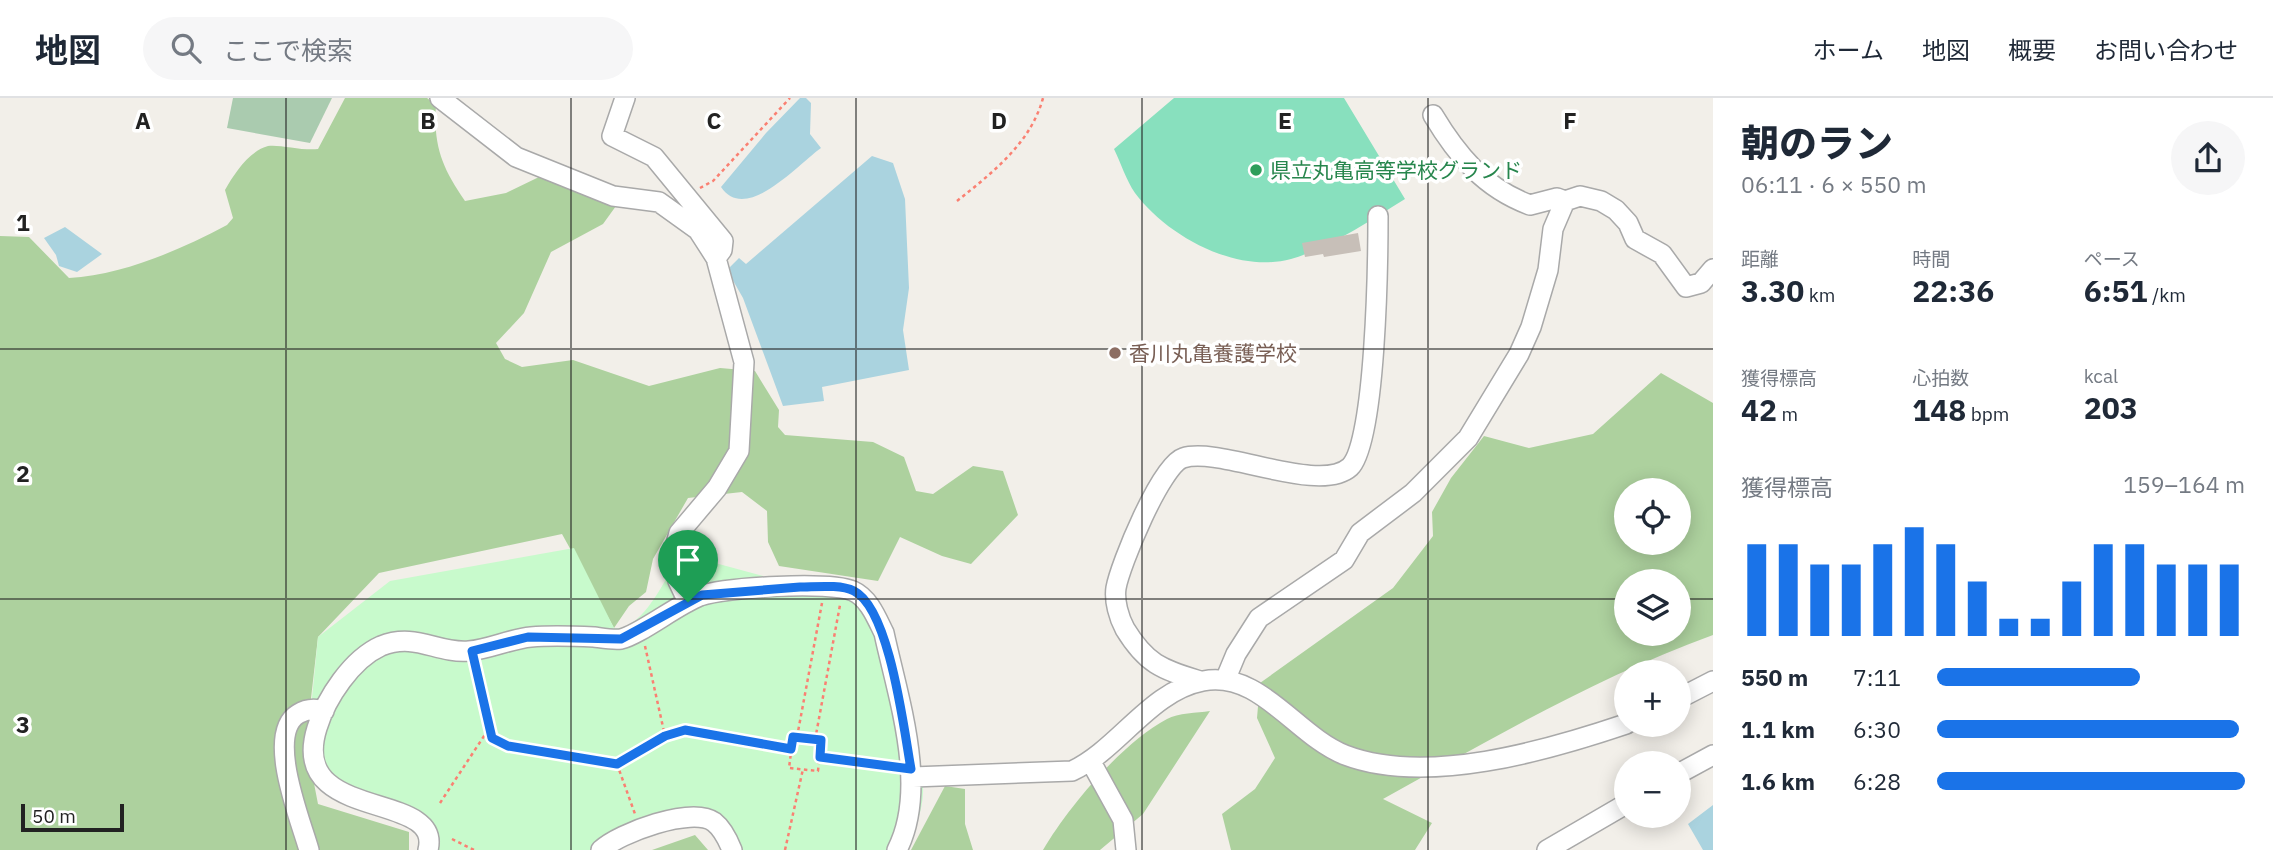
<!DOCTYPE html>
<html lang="ja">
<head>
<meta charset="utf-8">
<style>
	:root { --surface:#fff; --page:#f6f6f7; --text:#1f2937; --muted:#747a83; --line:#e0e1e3; --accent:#1a73e8 }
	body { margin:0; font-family:"IBM Plex Sans","Noto Sans JP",sans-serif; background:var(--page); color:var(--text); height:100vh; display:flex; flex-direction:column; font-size:26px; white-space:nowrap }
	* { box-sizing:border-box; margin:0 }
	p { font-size:23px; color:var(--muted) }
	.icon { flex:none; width:38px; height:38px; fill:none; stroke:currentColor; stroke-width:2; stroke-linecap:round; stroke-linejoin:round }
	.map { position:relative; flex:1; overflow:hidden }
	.side { display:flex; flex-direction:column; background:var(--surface); width:560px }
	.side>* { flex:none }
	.controls { position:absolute; left:1614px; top:380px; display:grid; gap:14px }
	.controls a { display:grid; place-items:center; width:77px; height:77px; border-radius:50%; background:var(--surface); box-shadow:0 4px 18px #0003; font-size:35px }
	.scale { position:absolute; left:21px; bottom:18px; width:103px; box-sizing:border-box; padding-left:7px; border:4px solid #222; border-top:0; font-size:19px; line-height:24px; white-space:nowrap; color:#222; -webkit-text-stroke:5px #fff; paint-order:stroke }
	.pin { position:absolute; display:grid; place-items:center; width:60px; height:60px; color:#fff; margin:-72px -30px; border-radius:50% 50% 50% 0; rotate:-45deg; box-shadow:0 0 7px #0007 }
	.pin .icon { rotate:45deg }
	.round { display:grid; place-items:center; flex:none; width:74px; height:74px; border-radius:37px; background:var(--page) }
	.overview { display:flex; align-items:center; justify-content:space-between; height:119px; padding:0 28px }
	h1 { font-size:38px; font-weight:800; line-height:52px }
	.figures { display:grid; grid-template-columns:repeat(3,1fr); gap:10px; height:119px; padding:7px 28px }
	.figures div { display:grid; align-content:center }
	.figures b { font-size:30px; font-weight:800 }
	.figures small { font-size:19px; font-weight:400 }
	.figures p { font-size:19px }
	.chart { height:196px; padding:14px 28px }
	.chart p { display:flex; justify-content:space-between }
	.chart svg { width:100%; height:126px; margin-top:7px; stroke:var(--accent); stroke-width:6 }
	ul { padding:0 28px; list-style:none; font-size:23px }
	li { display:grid; grid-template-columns:112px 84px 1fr; align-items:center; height:52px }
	li i { height:18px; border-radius:9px; background:var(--accent) }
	header { display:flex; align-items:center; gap:42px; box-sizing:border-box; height:98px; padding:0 35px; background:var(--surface); border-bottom:2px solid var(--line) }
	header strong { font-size:33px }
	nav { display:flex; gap:38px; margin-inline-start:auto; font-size:24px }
	.search { width:490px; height:63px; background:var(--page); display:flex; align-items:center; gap:18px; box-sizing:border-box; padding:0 24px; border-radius:38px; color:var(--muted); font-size:26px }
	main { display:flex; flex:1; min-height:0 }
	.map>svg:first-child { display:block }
	.forest { fill:#add19e; fill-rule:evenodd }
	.cemetery { fill:#aacbaf }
	.park { fill:#c8facc }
	.pitch { fill:#88e0be }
	.water { fill:#aad3df }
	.building { fill:#c7bfb8 }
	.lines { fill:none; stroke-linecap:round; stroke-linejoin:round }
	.minor-casing { stroke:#a9a9a9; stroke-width:22 }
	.path { stroke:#fa8072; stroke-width:2.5; stroke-dasharray:3.5 3.5; stroke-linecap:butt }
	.minor { stroke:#fff; stroke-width:19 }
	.route-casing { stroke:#fff; stroke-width:14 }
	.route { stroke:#1a73e8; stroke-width:9 }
	.grid { fill:none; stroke:#222; stroke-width:2; stroke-opacity:0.55 }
	.leisure-dot { fill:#2e9e5b; stroke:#fff; stroke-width:2.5 }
	.education-dot { fill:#8d6e63; stroke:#fff; stroke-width:2.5 }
	.labels { text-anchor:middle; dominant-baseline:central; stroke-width:7; stroke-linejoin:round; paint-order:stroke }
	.leisure-label { font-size:21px; fill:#27864d; stroke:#fff; text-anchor:start }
	.education-label { font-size:21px; fill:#785e54; stroke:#fff; text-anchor:start }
	.grid-label { font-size:23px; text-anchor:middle; font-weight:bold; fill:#222; stroke:#fff; stroke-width:7; stroke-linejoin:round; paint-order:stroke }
</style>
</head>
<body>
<header>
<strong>地図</strong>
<div class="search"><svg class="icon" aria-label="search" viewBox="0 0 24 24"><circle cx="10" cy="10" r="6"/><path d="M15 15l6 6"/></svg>ここで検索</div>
<nav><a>ホーム</a><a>地図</a><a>概要</a><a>お問い合わせ</a></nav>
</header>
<main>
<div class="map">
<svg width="1713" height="752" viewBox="0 0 1713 752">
	<rect width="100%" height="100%" fill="#f2efe9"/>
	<!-- forest -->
	<path class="forest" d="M345,0h82l9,7c-3,40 6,63 29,96l41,-8 33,-16 77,29 -13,18 -52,28 -27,61 -28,30 9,16 17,8 51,-7 76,26 71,-18 35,3 24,39 -1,17 7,8 88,7 31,15 12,34 17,3 40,-28 30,5 15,44 -47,49 -29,-8 -42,-19 -22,44 -99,-15 -11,-24 -1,-31 -25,-19 -54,6 -35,61 -7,33 -17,14 -15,22 -52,-94 -183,39 -61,64 -12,105 12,62 91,28v18h-409v-614l29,1 40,41c54,-3 111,-28 158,-53l6,-7 -8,-28c9,-16 24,-39 43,-44 10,-2 35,5 50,3z
		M1661,275l52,30v232c-116,42 -222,104 -330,164l49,24 -17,27h-184l-9,-36 33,-25 20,-31 -18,-40 3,-35 133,-95 40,-52 -1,-24 19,-34 33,-42 45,12 64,-14zM1626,392h52v52h-52zM1626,483h52v53h-52z
		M1210,613l-67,103 -43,36h-57c26,-44 79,-107 124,-131 11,-6 30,-6 43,-8z
		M945,688l20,3v35l8,26h-62z
		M695,737l13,15h-56z"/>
	<!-- cemetery -->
	<path class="cemetery" d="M233,0h99l-22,45 -83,-15z"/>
	<!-- park -->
	<path class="park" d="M574,450l40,80c27,4 51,-48 63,-68l16,-3 85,23 87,12c18,56 56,139 58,196 1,21 -9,43 -17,62h-182l-15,-23 -36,-1 -63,24h-188l-7,-24 -81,-31 -24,-77 8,-81 72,-56z"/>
	<!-- pitch -->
	<path class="pitch" d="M1174,0h170l61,101c-36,22 -73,48 -114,60 -55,15 -124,-23 -156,-66 -9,-13 -14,-30 -21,-44z"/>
	<!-- water -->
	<path class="water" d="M800,0h6l5,5 -1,31 11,14c-24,17 -75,76 -100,39l45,-54z
		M872,58l21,7 12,36 4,89 -6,42 6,40 -87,17 2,14 -41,5 -40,-108 -16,-28 12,-12 7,6z
		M65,129l37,27 -25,18 -18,-6 -3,-11 -12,-17z
		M1713,707v45h-10l-15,-26z"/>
	<!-- building -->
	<path class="building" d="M1358,135l3,18 -37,6 -1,-3 -18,3 -3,-14z"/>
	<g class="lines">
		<defs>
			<path id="minor" d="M440,0l76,59 97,39 46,6 39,28 18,28 28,104 -5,89 -22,37 -38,45 -6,22 5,26 10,21
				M625,0l-13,38 42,21 69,84 -1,9 -6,8
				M1433,17c24,40 51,73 97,90l27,-7 8,3
				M1226,580l10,-24 23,-36 85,-58 16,-27 53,-40 55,-55 51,-84 12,-27 17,-57 5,-41 12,-28 15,-5 21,5 15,9 12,13 7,16 27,15 24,33 15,-4 12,-14
				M1200,583c-38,-12 -53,-16 -75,-52 -6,-11 -11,-28 -9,-41 4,-23 45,-123 67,-130 37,-12 136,37 167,9 26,-25 28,-208 28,-251
				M1678,601l35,-18
				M1091,664l32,58 3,30
				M1678,676l35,-19
				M913,679l159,-6c47,-22 78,-80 131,-90 57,-11 92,54 142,74 81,31 201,-4 281,-31
				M309,752c-8,-29 -44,-116 -11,-136 8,-5 16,-6 26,-3
				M428,752c15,-61 -141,-26 -111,-122 9,-30 35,-69 64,-82 35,-14 56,8 88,5 21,-2 41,-12 62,-14 21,-2 42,-1 63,0 8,1 19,3 27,2 18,-4 56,-34 79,-43 25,-9 130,-15 153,-5 16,7 24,28 31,42 14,65 45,155 13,217
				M601,752c18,-17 91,-44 113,-28 9,7 14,18 18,28
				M1547,752l79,-46"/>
		</defs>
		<!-- minor casing -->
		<use href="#minor" class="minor-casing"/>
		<!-- path -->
		<path class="path" d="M700,90l13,-7 77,-83
			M957,103c35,-28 74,-58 86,-103
			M645,548l20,90
			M475,570l17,70 16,7 109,19 51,-30 17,-4 106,19
			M793,639l28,3 -3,31 -29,-3z
			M797,639l25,-134
			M815,642l25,-135
			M819,659l73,10
			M617,666l18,50
			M440,705l48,-73
			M452,741l22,11
			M785,752l18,-81"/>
		<!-- minor -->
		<use href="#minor" class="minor"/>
	</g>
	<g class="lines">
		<defs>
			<path id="route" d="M800,489c15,0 40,-3 54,4 36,18 50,140 57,178l-91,-12 1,-17 -28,-3 -2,12 -106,-19 -20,6 -48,28 -109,-18 -16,-8 -20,-87 56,-14 93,2 81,-44z"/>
		</defs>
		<!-- route casing -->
		<use href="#route" class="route-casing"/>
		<!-- route -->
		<use href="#route" class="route"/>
	</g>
	<!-- grid -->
	<path class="grid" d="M286,0v752M571,0v752M856,0v752M1142,0v752M1428,0v752M0,251h1713M0,501h1626M1678,501h35"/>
	<!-- markers -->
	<circle class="leisure-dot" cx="1256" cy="72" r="7"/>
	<circle class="education-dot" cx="1115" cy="255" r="7"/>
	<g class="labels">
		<!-- leisure labels -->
		<g class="leisure-label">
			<text x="1270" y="72">県立丸亀高等学校グランド</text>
		</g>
		<!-- education labels -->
		<g class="education-label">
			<text x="1129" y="255">香川丸亀養護学校</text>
		</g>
	</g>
	<g class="grid-label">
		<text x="143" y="31">A</text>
		<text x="428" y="31">B</text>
		<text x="714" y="31">C</text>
		<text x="999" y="31">D</text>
		<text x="1285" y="31">E</text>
		<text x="1570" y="31">F</text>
		<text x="23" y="133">1</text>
		<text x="23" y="384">2</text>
		<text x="23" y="635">3</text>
	</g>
</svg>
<div class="controls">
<a><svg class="icon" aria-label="locate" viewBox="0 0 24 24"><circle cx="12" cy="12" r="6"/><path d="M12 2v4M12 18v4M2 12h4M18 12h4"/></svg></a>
<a><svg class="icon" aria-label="layers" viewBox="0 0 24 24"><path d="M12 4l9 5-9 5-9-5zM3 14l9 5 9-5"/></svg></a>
<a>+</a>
<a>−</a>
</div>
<div class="scale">50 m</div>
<div class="pin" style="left:688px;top:504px;background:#1e9e55"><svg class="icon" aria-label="arrive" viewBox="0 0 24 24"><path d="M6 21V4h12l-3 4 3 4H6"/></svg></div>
</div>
<section class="side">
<div class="overview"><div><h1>朝のラン</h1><p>06:11 · 6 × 550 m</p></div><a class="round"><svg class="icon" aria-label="share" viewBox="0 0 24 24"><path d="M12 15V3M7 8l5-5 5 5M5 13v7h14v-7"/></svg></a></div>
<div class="figures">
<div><p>距離</p><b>3.30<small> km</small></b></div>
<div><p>時間</p><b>22:36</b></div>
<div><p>ペース</p><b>6:51<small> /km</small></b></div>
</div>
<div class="figures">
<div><p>獲得標高</p><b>42<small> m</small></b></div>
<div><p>心拍数</p><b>148<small> bpm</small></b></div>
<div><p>kcal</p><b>203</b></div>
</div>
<div class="chart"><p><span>獲得標高</span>159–164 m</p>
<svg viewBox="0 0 160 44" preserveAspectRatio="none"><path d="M5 44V12M15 44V12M25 44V19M35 44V19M45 44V12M55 44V6M65 44V12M75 44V25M85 44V38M95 44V38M105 44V25M115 44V12M125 44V12M135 44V19M145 44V19M155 44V19"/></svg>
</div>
<ul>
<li><b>550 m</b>7:11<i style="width:66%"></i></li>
<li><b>1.1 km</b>6:30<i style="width:98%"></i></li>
<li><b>1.6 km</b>6:28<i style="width:100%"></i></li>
</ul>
</section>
</main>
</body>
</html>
